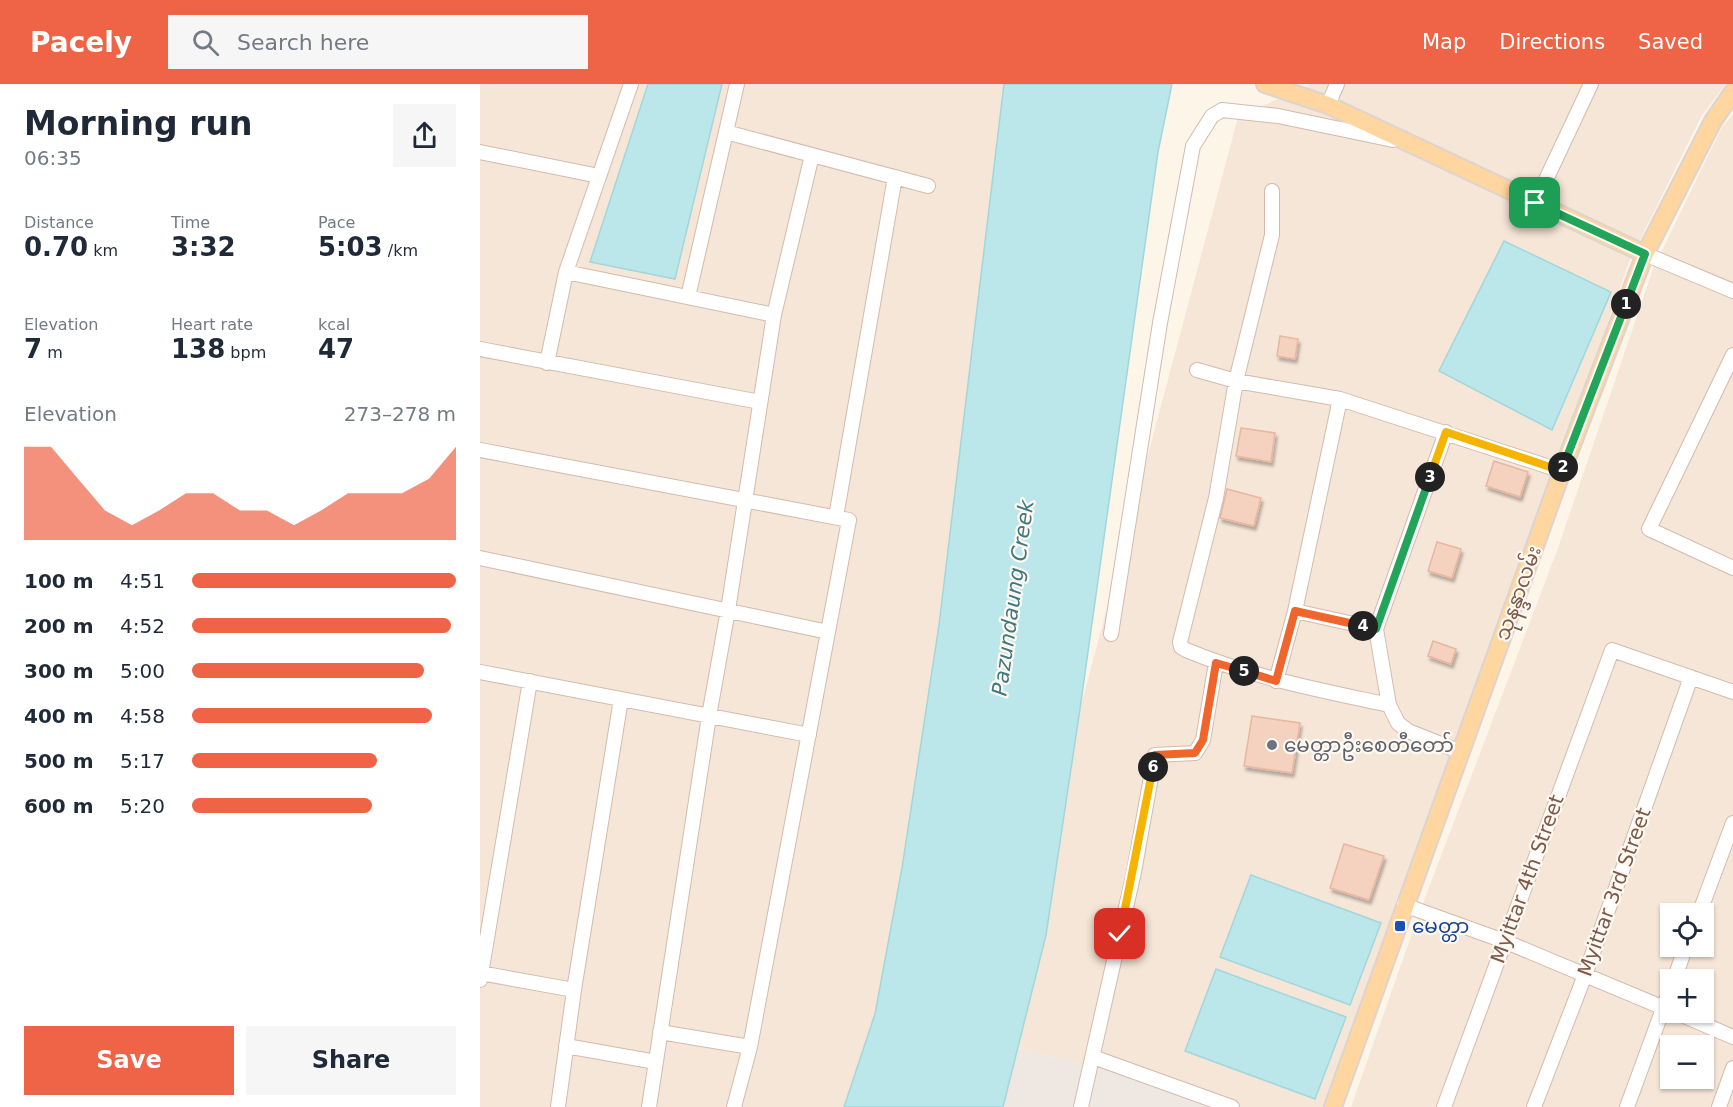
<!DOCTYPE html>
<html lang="en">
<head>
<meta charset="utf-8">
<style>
	:root { --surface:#fff; --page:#f6f6f7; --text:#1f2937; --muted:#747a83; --accent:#ef6347 }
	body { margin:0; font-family:"DejaVu Sans","Noto Sans Myanmar",sans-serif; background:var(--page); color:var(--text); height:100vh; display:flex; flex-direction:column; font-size:22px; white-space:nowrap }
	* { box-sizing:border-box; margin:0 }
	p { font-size:20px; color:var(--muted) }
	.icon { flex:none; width:33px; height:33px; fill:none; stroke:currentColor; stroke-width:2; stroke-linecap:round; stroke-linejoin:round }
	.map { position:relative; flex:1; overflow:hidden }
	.side { display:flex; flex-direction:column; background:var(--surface); width:480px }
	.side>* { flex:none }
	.controls { position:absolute; left:1180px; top:819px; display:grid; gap:12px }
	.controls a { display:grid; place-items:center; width:54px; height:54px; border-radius:0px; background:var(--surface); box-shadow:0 2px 4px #0004; font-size:30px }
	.pin { position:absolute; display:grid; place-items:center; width:51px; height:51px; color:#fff; margin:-26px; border-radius:12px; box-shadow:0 3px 9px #0006 }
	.km { position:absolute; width:30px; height:30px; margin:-15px; border-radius:50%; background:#222; color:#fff; font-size:16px; line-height:30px; text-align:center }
	.round { display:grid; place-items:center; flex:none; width:63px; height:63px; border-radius:0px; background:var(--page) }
	.headline { display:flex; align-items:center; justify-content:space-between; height:102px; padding:0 24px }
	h1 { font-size:33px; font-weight:800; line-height:45px }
	.figures { display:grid; grid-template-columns:repeat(3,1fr); gap:9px; height:102px; padding:6px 24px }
	.figures div { display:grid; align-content:center }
	.figures b { font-size:26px; font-weight:800 }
	.figures small { font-size:16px; font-weight:400 }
	.figures p { font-size:16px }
	.chart { height:168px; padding:12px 24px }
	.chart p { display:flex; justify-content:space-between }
	.chart svg { width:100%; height:108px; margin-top:6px; fill:var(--accent); opacity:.7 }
	.action { display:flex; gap:12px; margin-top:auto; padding:12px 24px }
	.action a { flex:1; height:69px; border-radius:0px; background:var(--accent); color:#fff; font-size:24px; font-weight:800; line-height:69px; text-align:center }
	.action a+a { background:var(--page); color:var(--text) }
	ul { padding:0 24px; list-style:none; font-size:20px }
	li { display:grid; grid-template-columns:96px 72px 1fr; align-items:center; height:45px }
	li i { height:15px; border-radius:8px; background:var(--accent) }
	header { display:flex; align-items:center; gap:36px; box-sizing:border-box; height:84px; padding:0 30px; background:var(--accent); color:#fff }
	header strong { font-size:28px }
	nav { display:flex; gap:33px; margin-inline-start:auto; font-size:21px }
	.search { width:420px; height:54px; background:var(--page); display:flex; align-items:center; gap:15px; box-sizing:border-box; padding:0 21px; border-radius:0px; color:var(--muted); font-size:22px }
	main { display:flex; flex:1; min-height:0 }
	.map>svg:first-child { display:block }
	.residential { fill:#f6e6d7; fill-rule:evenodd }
	.industrial { fill:#efe8e2 }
	.water { fill:#bbe6ea; stroke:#a1d7dc; stroke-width:1.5 }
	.building { fill:#f5d1bf; stroke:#e9b69e; stroke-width:1.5; filter:url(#shadow) }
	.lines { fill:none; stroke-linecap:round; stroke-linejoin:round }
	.minor-casing { stroke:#d2bbad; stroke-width:16 }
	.major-casing { stroke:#ddd4d0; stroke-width:20 }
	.minor { stroke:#fff; stroke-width:14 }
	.major { stroke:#ffd69f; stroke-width:16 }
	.split-1-casing { stroke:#fff; stroke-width:12 }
	.split-2-casing { stroke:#fff; stroke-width:12 }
	.split-3-casing { stroke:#fff; stroke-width:12 }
	.split-4-casing { stroke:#fff; stroke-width:12 }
	.split-5-casing { stroke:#fff; stroke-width:12 }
	.split-6-casing { stroke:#fff; stroke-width:12 }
	.split-7-casing { stroke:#fff; stroke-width:12 }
	.split-1 { stroke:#22a559; stroke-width:8 }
	.split-2 { stroke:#22a559; stroke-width:8 }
	.split-3 { stroke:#f5b400; stroke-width:8 }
	.split-4 { stroke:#22a559; stroke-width:8 }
	.split-5 { stroke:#f0652b; stroke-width:8 }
	.split-6 { stroke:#f0652b; stroke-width:8 }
	.split-7 { stroke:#f5b400; stroke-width:8 }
	.worship-dot { fill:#6b7280; stroke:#fff9f1; stroke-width:2 }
	.transit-dot { fill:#1a4fb4; stroke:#fff9f1; stroke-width:2 }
	.labels { text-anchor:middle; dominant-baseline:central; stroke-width:4.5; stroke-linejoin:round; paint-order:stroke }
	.street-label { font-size:20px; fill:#7b594a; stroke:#fff9f1 }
	.worship-label { font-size:20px; fill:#5b616d; stroke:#fff9f1; text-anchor:start }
	.transit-label { font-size:20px; fill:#164399; stroke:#fff9f1; text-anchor:start }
	.water-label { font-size:21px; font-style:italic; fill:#3c7981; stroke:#fff9f1 }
</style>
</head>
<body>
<header>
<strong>Pacely</strong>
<div class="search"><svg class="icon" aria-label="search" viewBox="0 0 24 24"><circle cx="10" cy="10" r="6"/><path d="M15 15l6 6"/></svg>Search here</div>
<nav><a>Map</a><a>Directions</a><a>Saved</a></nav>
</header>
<main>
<section class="side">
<div class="headline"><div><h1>Morning run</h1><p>06:35</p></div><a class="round"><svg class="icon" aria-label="share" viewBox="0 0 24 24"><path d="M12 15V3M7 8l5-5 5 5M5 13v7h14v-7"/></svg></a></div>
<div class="figures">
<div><p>Distance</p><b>0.70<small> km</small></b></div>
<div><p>Time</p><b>3:32</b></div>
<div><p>Pace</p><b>5:03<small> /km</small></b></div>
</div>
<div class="figures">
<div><p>Elevation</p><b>7<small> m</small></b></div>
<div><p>Heart rate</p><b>138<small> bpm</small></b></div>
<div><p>kcal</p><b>47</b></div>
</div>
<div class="chart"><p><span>Elevation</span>273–278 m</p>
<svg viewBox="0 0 160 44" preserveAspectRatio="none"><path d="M0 44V6L10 6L20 19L30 32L40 38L50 32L60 25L70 25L80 32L90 32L100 38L110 32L120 25L130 25L140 25L150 19L160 6V44z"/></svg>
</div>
<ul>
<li><b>100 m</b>4:51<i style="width:100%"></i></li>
<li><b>200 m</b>4:52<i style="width:98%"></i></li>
<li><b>300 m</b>5:00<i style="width:88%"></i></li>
<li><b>400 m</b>4:58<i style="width:91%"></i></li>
<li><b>500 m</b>5:17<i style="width:70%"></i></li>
<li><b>600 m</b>5:20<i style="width:68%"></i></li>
</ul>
<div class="action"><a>Save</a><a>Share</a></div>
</section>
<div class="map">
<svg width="1253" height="1023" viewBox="0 0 1253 1023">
	<defs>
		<filter id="shadow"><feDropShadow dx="2" dy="4" stdDeviation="1.5" flood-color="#0004"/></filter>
	</defs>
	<rect width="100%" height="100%" fill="#fef5e9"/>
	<!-- residential -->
	<path class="residential" d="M0,0h524l-65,541 -37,243 -27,146 -31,93h-364z
		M831,0h415l-24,31 -73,147 -298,845h-112l-46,-20 -155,-39 28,-113 34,-226 158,-592z
		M1253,30v993h-382l66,-188 141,-371 95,-279 69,-142zM1191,830h33v32h-33zM1191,896h33v32h-33zM1191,962h33v32h-33z"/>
	<!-- industrial -->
	<path class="industrial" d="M538,964l155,39 46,20h-216z"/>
	<!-- water -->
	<path class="water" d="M168,0h74l-47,195 -85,-17z
		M524,0h168l-14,68 -78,557 -34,226 -43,172h-159l31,-93 27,-146 37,-243z
		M1024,157l107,51 -59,138 -113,-59z
		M771,791l130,48 -31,82 -130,-48z
		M736,885l130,48 -31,82 -130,-48z"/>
	<!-- building -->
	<path class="building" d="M800,252l18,3 -3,20 -18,-3z
		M761,344l34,5 -4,29 -35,-6z
		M1014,377l34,11 -8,25 -34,-11z
		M747,405l34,9 -7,28 -34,-8z
		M957,458l24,7 -9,29 -24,-7z
		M953,557l23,8 -5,15 -23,-8z
		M772,632l48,7 -8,50 -48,-7z
		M864,760l40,12 -15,44 -39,-12z"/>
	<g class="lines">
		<defs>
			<path id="minor" d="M848,21l9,-21
				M246,48l202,54
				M0,68l119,24
				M792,107v44l-36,146 -20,117 -36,144 1,5 5,3c65,27 134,40 203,55
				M1055,119l56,-119
				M1165,170l88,37
				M86,188l208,43
				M208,213l49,-213
				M0,265l280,53
				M1253,271l-84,174 84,39
				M67,279l19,-91 65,-188
				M717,286l39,11 104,18 222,72
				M966,348l-70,197 13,76 9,18 10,8 53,21
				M0,366l369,70 -99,527 -90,-15
				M356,433l59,-340
				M0,474l348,74
				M815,527l81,18
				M631,550l49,-311 33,-177 19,-30 10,-6 56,6 115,24
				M0,588l329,63
				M796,597l19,-70 45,-212
				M924,821l100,36 167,70
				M1219,830l34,-91
				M0,889l94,17
				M0,896l50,-299
				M1194,896l12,-34
				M1195,928l58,25
				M86,962l90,16
				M613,973l139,50
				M78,1023l16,-117 47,-291
				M169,1023l60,-391 19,-106 46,-295 38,-160
				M254,1023l16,-60
				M601,1023l53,-235 21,-117 40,-2 8,-13 13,-77
				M964,1023l168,-457 121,42
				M1054,1023l51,-132 106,-298
				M1147,1023l44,-120
				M1239,1023l14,-39"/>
			<path id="major" d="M785,0l63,21 317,149
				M853,1023l229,-636 83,-217 68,-133 20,-29"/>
		</defs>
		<!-- minor casing -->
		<use href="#minor" class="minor-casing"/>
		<!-- major casing -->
		<use href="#major" class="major-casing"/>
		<!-- minor -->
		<use href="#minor" class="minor"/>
		<!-- major -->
		<use href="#major" class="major"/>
	</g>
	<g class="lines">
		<defs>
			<path id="split-1" d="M1055,119l110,51 -19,50"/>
			<path id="split-2" d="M1083,383l63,-163"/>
			<path id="split-3" d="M950,393l16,-45 116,39 1,-4"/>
			<path id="split-4" d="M883,542l13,3 54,-152"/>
			<path id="split-5" d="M764,587l32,10 19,-70 68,15"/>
			<path id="split-6" d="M673,683l2,-12 40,-2 8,-13 13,-77 28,8"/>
			<path id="split-7" d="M640,850l33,-167"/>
		</defs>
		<!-- split-1 casing -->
		<use href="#split-1" class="split-1-casing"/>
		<!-- split-2 casing -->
		<use href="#split-2" class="split-2-casing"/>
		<!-- split-3 casing -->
		<use href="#split-3" class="split-3-casing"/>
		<!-- split-4 casing -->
		<use href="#split-4" class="split-4-casing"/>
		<!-- split-5 casing -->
		<use href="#split-5" class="split-5-casing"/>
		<!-- split-6 casing -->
		<use href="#split-6" class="split-6-casing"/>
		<!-- split-7 casing -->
		<use href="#split-7" class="split-7-casing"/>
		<!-- split-1 -->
		<use href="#split-1" class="split-1"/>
		<!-- split-2 -->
		<use href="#split-2" class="split-2"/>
		<!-- split-3 -->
		<use href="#split-3" class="split-3"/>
		<!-- split-4 -->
		<use href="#split-4" class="split-4"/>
		<!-- split-5 -->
		<use href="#split-5" class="split-5"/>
		<!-- split-6 -->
		<use href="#split-6" class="split-6"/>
		<!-- split-7 -->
		<use href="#split-7" class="split-7"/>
	</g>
	<!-- markers -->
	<circle class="worship-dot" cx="792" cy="661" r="6"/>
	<rect class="transit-dot" x="914" y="836" width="12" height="12" rx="3"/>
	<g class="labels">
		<!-- street labels -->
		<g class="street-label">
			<text transform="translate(1038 509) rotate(-70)">သုနန္ဒာလမ်း</text>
			<text transform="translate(1047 795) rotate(-70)">Myittar 4th Street</text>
			<text transform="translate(1134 808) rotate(-70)">Myittar 3rd Street</text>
		</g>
		<!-- worship labels -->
		<g class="worship-label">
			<text x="804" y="661">မေတ္တာဦးစေတီတော်</text>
		</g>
		<!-- transit labels -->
		<g class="transit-label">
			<text x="932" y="842">မေတ္တာ</text>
		</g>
		<!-- water labels -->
		<g class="water-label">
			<text transform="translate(533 514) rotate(-82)">Pazundaung Creek</text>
		</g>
	</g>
</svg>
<div class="controls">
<a><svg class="icon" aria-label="locate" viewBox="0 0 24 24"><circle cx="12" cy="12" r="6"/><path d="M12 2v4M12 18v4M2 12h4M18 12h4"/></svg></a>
<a>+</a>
<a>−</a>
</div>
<div class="pin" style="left:1055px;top:119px;background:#1e9e55"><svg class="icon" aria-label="arrive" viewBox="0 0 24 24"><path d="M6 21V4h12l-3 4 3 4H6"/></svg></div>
<div class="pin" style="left:640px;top:850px;background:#d93025"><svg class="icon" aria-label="check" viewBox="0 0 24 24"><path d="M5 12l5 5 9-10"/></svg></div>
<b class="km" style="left:1146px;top:220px">1</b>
<b class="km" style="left:1083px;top:383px">2</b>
<b class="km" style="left:950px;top:393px">3</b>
<b class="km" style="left:883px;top:542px">4</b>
<b class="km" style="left:764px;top:587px">5</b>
<b class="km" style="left:673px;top:683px">6</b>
</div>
</main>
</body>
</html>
